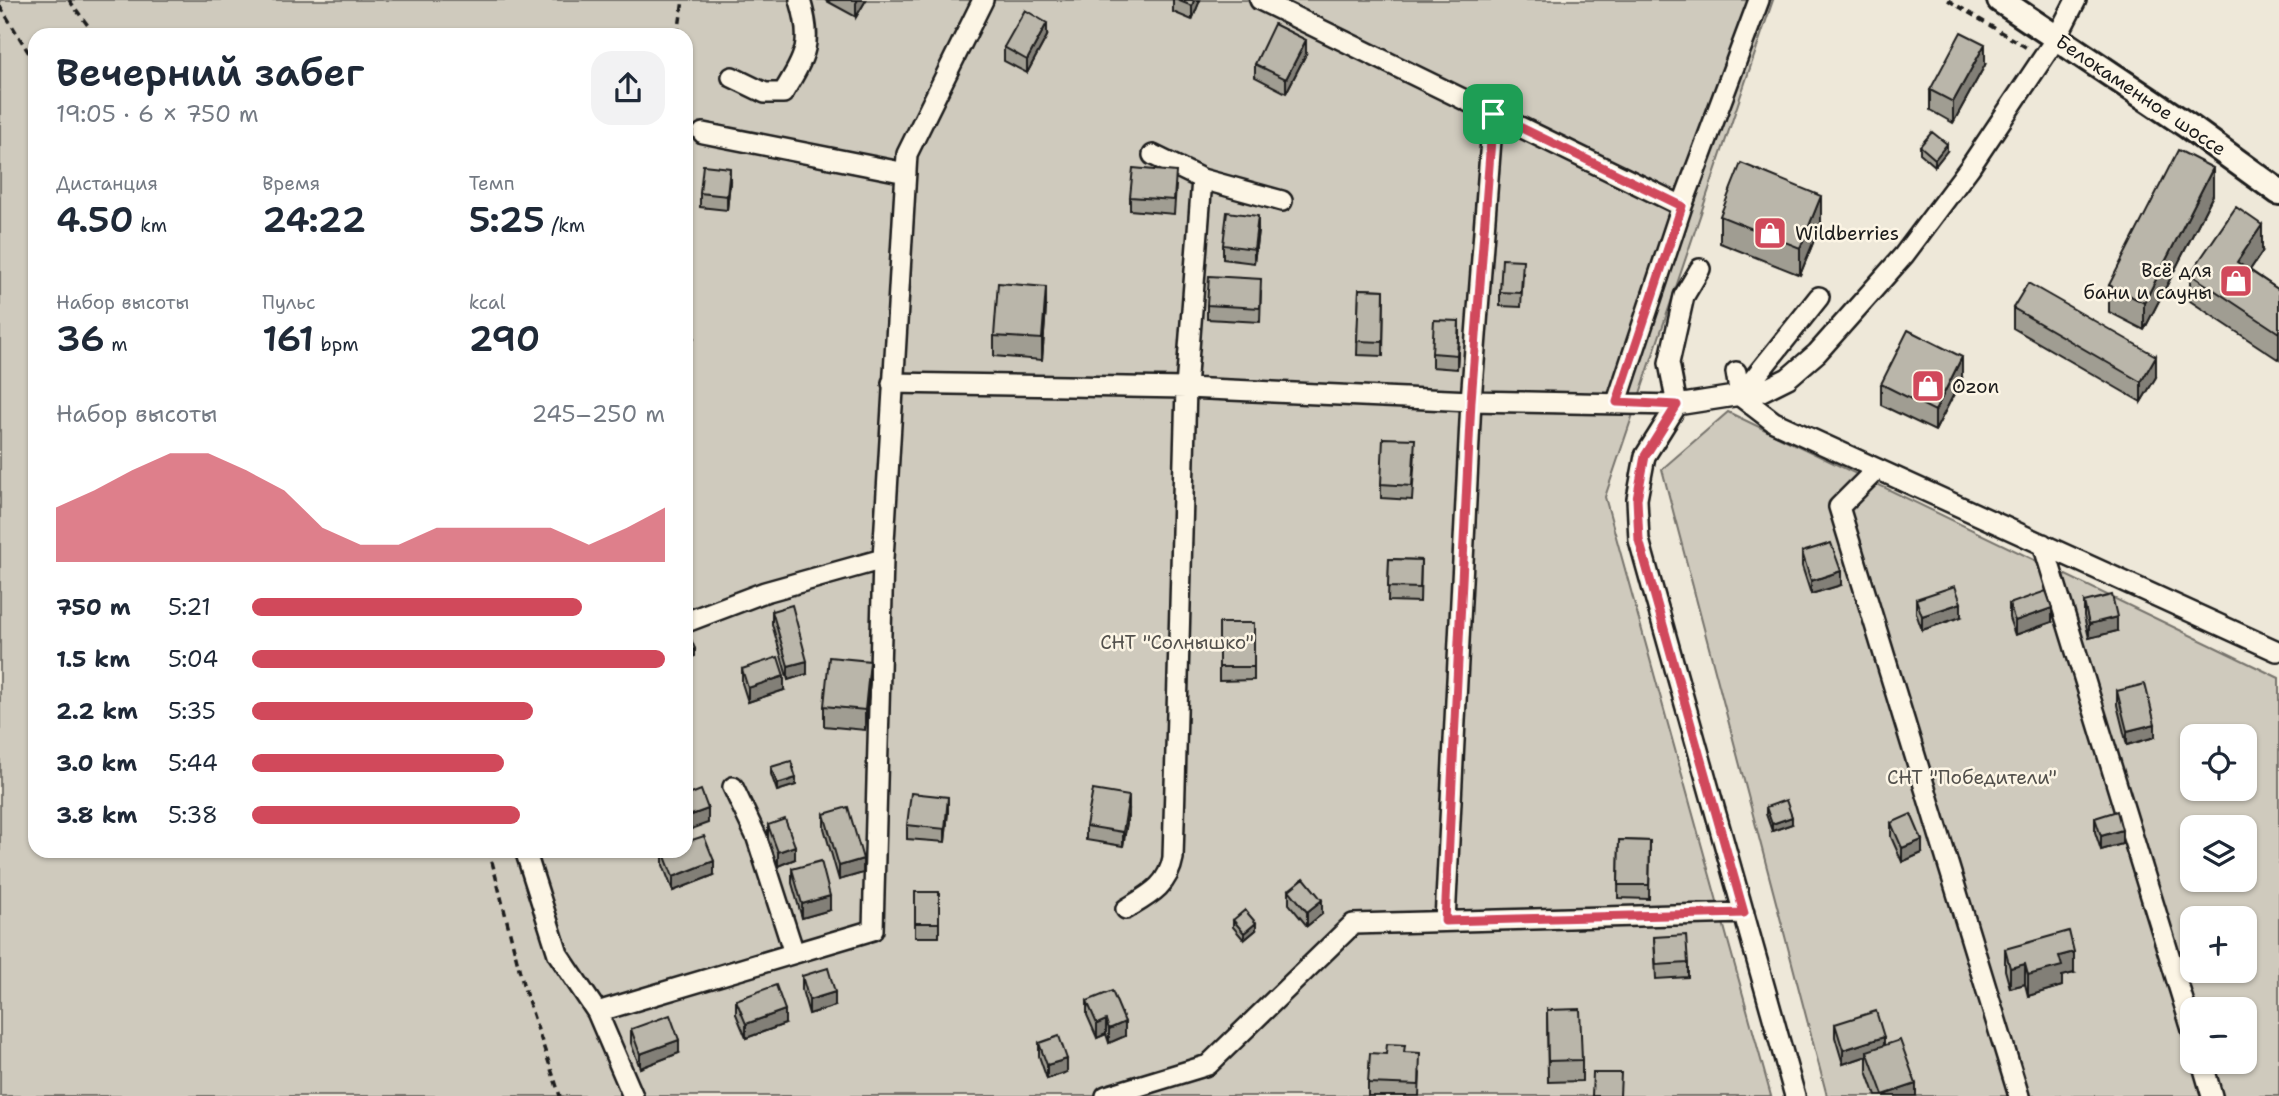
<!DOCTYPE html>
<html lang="ru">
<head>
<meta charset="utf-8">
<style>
	:root { --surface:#fff; --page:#f2f2f3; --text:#1f2937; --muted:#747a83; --accent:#d1495b }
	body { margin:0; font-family:"Shantell Sans",sans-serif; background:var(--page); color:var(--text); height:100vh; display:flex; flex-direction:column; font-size:26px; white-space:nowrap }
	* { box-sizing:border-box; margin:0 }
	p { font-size:23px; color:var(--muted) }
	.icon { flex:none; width:38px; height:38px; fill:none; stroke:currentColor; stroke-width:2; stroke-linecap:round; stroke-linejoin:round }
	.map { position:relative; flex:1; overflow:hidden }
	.drawer { position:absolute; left:28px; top:28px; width:665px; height:830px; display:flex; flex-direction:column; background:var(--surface); border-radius:21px; box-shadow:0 2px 5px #0004 }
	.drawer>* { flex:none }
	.buttons { position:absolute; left:2180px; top:724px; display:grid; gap:14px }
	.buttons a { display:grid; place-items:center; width:77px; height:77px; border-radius:14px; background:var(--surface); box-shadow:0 2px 5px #0004; font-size:35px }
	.pin { position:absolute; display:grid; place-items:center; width:60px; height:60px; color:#fff; margin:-30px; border-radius:14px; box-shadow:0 4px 10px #0006 }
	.round { display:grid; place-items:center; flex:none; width:74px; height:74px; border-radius:21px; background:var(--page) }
	.summary { display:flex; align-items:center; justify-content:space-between; height:119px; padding:0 28px }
	h1 { font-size:38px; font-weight:600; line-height:52px }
	.figures { display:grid; grid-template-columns:repeat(3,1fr); gap:10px; height:119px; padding:7px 28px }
	.figures div { display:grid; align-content:center }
	.figures b { font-size:35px; font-weight:600 }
	.figures small { font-size:19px; font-weight:400 }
	.figures p { font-size:19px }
	.chart { height:196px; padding:14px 28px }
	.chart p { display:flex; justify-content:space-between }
	.chart svg { width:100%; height:126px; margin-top:7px; fill:var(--accent); opacity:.7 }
	ul { padding:0 28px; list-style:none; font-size:23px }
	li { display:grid; grid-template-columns:112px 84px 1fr; align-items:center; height:52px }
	li i { height:18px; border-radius:9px; background:var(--accent) }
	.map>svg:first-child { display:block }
	.green { fill:#cfcabd; stroke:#76736c; stroke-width:2; fill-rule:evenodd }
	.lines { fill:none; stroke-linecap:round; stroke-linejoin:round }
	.minor-casing { stroke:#1c1c1c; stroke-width:24 }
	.major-casing { stroke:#1c1c1c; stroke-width:30 }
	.path { stroke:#1c1c1c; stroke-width:3.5; stroke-dasharray:7 5; stroke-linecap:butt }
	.minor { stroke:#fcf5e5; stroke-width:19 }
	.major { stroke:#fcf5e5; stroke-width:24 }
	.wall { fill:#a09d92; stroke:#1c1c1c; stroke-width:2 }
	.shaded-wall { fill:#827f77; stroke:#1c1c1c; stroke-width:2 }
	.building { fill:#bab6aa; stroke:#1c1c1c; stroke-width:2 }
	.route-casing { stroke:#fff; stroke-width:14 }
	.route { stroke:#d1495b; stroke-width:9 }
	.labels { text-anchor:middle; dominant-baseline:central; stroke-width:5; stroke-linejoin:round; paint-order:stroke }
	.street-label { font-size:19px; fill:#1c1c1c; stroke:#fcf5e5 }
	.poi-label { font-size:19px; fill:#1c1c1c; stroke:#fcf5e5; text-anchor:start }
	.park-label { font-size:19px; fill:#52504c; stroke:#fcf5e5 }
</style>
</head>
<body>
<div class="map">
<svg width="2279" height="1096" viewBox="0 0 2279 1096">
	<rect width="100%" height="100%" fill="#eee8d9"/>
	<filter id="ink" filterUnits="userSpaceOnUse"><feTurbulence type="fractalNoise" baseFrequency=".0143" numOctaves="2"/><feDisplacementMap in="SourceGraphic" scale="14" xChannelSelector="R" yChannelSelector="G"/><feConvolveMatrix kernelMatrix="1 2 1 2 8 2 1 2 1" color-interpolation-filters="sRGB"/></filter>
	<g filter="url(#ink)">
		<!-- green -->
		<path class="green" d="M0,0h1773l-168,497 166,599h-1771zM35,35h651v815h-651z
			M1728,412l551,266v418h-452l-165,-627zM2193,737h52v52h-52zM2193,828h52v52h-52zM2193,919h52v52h-52zM2193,1010h52v52h-52z"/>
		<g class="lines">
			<defs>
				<path id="minor" d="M1260,0l422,206
					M732,77l33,16h18c23,-38 30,-50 17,-93
					M703,133l203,40
					M1153,155l49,24 80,22
					M1736,372l4,24 34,26 503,229
					M892,383l294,5 285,13 206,4 -8,-42 15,-67 16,-27
					M1740,396l79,-99
					M1617,402l65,-196 77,-206
					M1877,469l-38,38 180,589
					M2043,544l150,489
					M686,622l79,-30 118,-33
					M733,787l24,51 37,115
					M525,850l33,104 39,58
					M1126,909c23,-14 42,-23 47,-51l13,-470 16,-209
					M1445,921l26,-520 22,-287
					M2202,1062l10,34
					M633,1096l-36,-84 276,-82 10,-371 24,-405 76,-154
					M1106,1096l102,-31 145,-141 391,-11
					M1795,1096l-156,-556 -2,-41 8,-43 32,-51 83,-13 28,-14 29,-25 87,-98 66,-88 87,-130 19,-37"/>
				<path id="major" d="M2000,0l188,126 91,66"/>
			</defs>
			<!-- minor casing -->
			<use href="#minor" class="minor-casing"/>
			<!-- major casing -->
			<use href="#major" class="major-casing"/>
			<!-- path -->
			<path class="path" d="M69,0l26,35
				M1948,0l79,48
				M0,6l35,57
				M678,35l5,-35
				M489,850l35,138 36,108"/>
			<!-- minor -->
			<use href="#minor" class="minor"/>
			<!-- major -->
			<use href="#major" class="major"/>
		</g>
		<!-- wall -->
		<path class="wall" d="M825,0h41l-10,17z
			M1173,0h27l-8,20 -19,-8z
			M1047,36l-20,37 -23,-12v-14z
			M1306,54l-20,39 -31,-16v-13z
			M1985,65l-32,58 -23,-13v-20z
			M1920,146l27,5 -12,15 -15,-13z
			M730,182l-3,28 -27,-3v-14z
			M1176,186l-2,28 -44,-4v-13z
			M2213,195l-69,135 -35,-18v-27z
			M1720,216l101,7 -21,52 -80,-32z
			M1258,230l-4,33 -31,-4v-14z
			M2262,252l-12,18 29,20v70l-89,-59v-27z
			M1523,274l-2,33 -21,-1v-14z
			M686,275l8,44v20l-8,2z
			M1359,289l25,1 -1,66 -26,-1z
			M1261,292l-1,30 -53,-3v-14z
			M1046,307l-4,53 -48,-4v-20z
			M2013,308l143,69 -15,25 -128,-74z
			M1459,335l-2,34 -25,-2v-14z
			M1962,378l-27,53 -54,-26v-21z
			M1415,453l-3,47 -31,-2v-14z
			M1802,552l39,33 -30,9 -9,-28z
			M1389,559l32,1 -1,42 -32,-1z
			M1916,599l45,18 -39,13 -6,-17z
			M2084,602l33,29 -28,7 -5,-22z
			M2009,604l43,18 -37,13 -6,-17z
			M772,611l35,63 -19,6 -16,-56z
			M1219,623h35v57l-35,1z
			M742,669l42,21 -36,12 -6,-19z
			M870,681l-5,49 -41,-4v-20z
			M2117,691l38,46 -28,8 -10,-40z
			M771,767l25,18 -19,6 -6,-17z
			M1766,807l26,17 -20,7 -6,-17z
			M1129,810l-6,36 -37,-6v-14z
			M948,811l-3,31 -38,-3v-14z
			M824,814l39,59 -24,7 -15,-52z
			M2095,818l27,26 -21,6 -6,-18z
			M1891,823l31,30 -20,9 -11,-25z
			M768,825l27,34 -17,7 -10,-27z
			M1619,840l31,1 -1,58 -31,-1z
			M663,851l51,24 -41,16 -10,-26z
			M792,869l38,41 -28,8 -10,-35z
			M1289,890l33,24 -15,12 -18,-22z
			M915,892h24v45h-24z
			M1233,920l23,10 -12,10 -11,-13z
			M1654,937l34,26v14l-32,2z
			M2005,949l69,24 -12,3v10l-34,10 -3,-12 -15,4 -5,-18z
			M802,976l33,30 -26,8 -7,-24z
			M736,1000l49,24 -39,14 -10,-24z
			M1087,1001l38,35 -16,7 -3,-9 -9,4 -10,-23z
			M1547,1010l35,50v21l-34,1z
			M1835,1024l49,21 32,51h-40l-9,-25v-15l-24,8 -8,-27z
			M631,1029l48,24 -39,15 -9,-25z
			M1039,1043l28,29 -20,7 -8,-23z
			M1405,1052l15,21 -1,23h-51v-13l18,-29z"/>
		<!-- shaded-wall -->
		<path class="shaded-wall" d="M858,0h8l-10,17v-14z
			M1194,0h6l-8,20v-14z
			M1047,23v13l-20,37v-13z
			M1306,40v14l-20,39v-14z
			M1985,44v21l-32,58v-21z
			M1947,144v7l-12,15v-7z
			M730,168v14l-3,28v-14z
			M2213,168v27l-69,135v-27z
			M1821,196v27l-21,52v-27z
			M1258,216v14l-4,33v-14z
			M2262,225v27l-25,37v-27z
			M1046,287v20l-4,53v-21z
			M1459,321v14l-2,34v-14z
			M2156,356v21l-15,25v-20z
			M1962,357v21l-27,53v-20z
			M1841,571v14l-30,9v-13z
			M1961,603v14l-39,13v-14z
			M2052,608v14l-37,13v-14z
			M2117,617v14l-28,7v-14z
			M695,649v7l-9,3v-7z
			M807,661v13l-19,6v-14z
			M870,661v20l-5,49v-20z
			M784,676v14l-36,12v-14z
			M2155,724v13l-28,8v-14z
			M796,778v7l-19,6v-7z
			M1129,796v14l-6,36v-14z
			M948,797v14l-3,31v-13z
			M708,809v14l-22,8v-14z
			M1792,817v7l-20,7v-7z
			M2122,830v14l-21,6v-14z
			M1922,840v13l-20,9v-14z
			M795,846v13l-17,7v-14z
			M863,859v14l-24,7v-14z
			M714,861v14l-41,16v-14z
			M830,896v14l-28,8v-14z
			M1322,900v14l-15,12v-14z
			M1256,923v7l-12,10v-7z
			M2074,952v21l-12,3v10l-34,10v-21l31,-19z
			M2025,964v20l-15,4v-20z
			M835,992v14l-26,8v-14z
			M785,1010v14l-39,14v-14z
			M1106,1020v14l-9,4v-14z
			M1125,1022v14l-16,7v-14z
			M1884,1037v14h-17v5l-24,8v-14z
			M679,1040v13l-39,15v-14z
			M1067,1059v13l-20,7v-14z
			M1916,1084v12h-33v-1z"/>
		<!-- building -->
		<path class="building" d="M1177,0h17l-2,6z
			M1025,10l22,13 -20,37 -23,-13z
			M1274,24l32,16 -20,39 -31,-15z
			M1961,32l24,12 -32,58 -23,-12z
			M1932,132l15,12 -12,15 -15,-13z
			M2178,150l35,18 -69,135 -35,-18z
			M1741,163l80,33 -21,52 -80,-32z
			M703,165l27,3 -3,28 -27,-3z
			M1133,168l43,4 -2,28 -44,-3z
			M2236,207l26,18 -25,37 42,28v43l-89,-59z
			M1227,212l31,4 -4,33 -31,-4z
			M1502,259l21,1 -2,33 -21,-1z
			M686,275h1l7,44 -8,1z
			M1209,276l52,3 -1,29 -53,-3z
			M998,283l48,4 -4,52 -48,-3z
			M2028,283l128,73 -15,26 -128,-74z
			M1359,289l25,1 -1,52 -26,-1z
			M1434,320l25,1 -2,34 -25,-2z
			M1908,330l54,27 -27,54 -54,-27z
			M1383,438l32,1 -3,47 -31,-2z
			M1831,543l10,28 -30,10 -9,-29z
			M1389,559l32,1 -1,28 -32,-1z
			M1955,586l6,17 -39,13 -6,-17z
			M2046,591l6,17 -37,13 -6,-17z
			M2112,595l5,22 -28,7 -5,-22z
			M792,605l15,56 -19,5 -16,-55z
			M1219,623h35v44h-35z
			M689,634l6,15 -9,3v-16z
			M778,657l6,19 -36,12 -6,-19z
			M829,657l41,4 -5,49 -41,-4z
			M2145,684l10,40 -28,7 -10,-40z
			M791,761l5,17 -19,6 -6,-17z
			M701,790l7,19 -22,8v-21z
			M1093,790l36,6 -6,36 -37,-6z
			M911,793l37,4 -3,32 -38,-4z
			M1786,800l6,17 -20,7 -6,-17z
			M848,807l15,52 -24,7 -15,-52z
			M2117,811l5,19 -21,6 -6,-18z
			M1911,814l11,26 -20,8 -11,-25z
			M785,819l10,27 -17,6 -10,-27z
			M704,836l10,25 -41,16 -10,-26 23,-1v-8z
			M1619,840l31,1 -1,44h-31z
			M821,861l9,35 -28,8 -10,-35z
			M1304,878l18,22 -15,12 -18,-22z
			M915,892h24v31h-24z
			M1245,910l11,13 -12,10 -11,-13z
			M2069,931l5,21 -15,4 3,10 -34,9 -3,-11 -15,4 -5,-19z
			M1686,935l2,28 -32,2 -2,-28z
			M828,968l7,24 -26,8 -7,-24z
			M776,985l9,25 -39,14 -10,-24z
			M1112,991l13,31 -16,7 -3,-9 -9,4 -10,-23z
			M1580,1009l2,51 -34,1 -1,-51z
			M1876,1011l8,26 -41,13 -8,-26z
			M670,1015l9,25 -39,14 -9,-25z
			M1059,1036l8,23 -20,6 -8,-22z
			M1900,1040l16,44 -33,11 -16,-44z
			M1387,1044l18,1 -1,7 16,1 -1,32 -51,-2 2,-30 16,1z
			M1593,1073h28l-1,23h-28z"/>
	</g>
	<g class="lines" filter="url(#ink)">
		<defs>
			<path id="route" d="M1493,114l189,92 -65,196 60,3 -32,51 -8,43 2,41 105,373 -299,8 26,-520z"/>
		</defs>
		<!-- route casing -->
		<use href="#route" class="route-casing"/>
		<!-- route -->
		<use href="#route" class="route"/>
	</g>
	<!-- icons -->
	<defs>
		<symbol id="shop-square" viewBox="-11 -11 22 22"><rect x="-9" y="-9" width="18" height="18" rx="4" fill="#d1495b" stroke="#fcf5e5"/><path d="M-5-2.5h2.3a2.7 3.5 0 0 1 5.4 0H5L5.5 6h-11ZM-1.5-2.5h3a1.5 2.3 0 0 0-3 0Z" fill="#fff"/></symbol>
	</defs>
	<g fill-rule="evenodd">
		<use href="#shop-square" x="1751" y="214" width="38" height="38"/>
		<use href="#shop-square" x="2217" y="262" width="38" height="38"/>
		<use href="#shop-square" x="1909" y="367" width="38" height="38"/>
	</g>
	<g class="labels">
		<!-- street labels -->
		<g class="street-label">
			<text transform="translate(2141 95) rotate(34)">Белокаменное шоссе</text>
		</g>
		<!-- poi labels -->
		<g class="poi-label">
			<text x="1795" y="233">Wildberries</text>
			<text x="2212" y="270" text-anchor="end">Всё для<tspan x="2212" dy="22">бани и сауны</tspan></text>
			<text x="1952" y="386">Ozon</text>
		</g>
		<!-- park labels -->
		<g class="park-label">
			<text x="1177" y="642">СНТ "Солнышко"</text>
			<text x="1972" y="777">СНТ "Победители"</text>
		</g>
	</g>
</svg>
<div class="buttons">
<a><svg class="icon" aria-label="locate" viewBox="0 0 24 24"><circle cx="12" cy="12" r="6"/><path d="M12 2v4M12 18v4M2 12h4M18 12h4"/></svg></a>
<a><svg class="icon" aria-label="layers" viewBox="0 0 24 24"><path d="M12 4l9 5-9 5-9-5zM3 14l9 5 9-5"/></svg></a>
<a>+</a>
<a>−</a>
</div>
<div class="pin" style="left:1493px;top:114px;background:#1e9e55"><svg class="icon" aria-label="arrive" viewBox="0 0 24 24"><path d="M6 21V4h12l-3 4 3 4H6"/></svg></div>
<section class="drawer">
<div class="summary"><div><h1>Вечерний забег</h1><p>19:05 · 6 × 750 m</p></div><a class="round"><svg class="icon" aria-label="share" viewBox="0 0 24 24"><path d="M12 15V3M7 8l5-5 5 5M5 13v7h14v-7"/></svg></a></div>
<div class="figures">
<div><p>Дистанция</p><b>4.50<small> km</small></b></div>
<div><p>Время</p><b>24:22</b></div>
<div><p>Темп</p><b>5:25<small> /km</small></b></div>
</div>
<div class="figures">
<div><p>Набор высоты</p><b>36<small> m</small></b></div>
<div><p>Пульс</p><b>161<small> bpm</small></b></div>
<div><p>kcal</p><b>290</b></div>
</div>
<div class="chart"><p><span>Набор высоты</span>245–250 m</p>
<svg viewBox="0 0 160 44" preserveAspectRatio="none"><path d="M0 44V25L10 19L20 12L30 6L40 6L50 12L60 19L70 32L80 38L90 38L100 32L110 32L120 32L130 32L140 38L150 32L160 25V44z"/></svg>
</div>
<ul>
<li><b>750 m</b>5:21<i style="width:80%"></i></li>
<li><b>1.5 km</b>5:04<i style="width:100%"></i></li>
<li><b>2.2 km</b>5:35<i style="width:68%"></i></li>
<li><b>3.0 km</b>5:44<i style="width:61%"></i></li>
<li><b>3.8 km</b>5:38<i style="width:65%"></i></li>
</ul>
</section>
</div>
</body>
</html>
